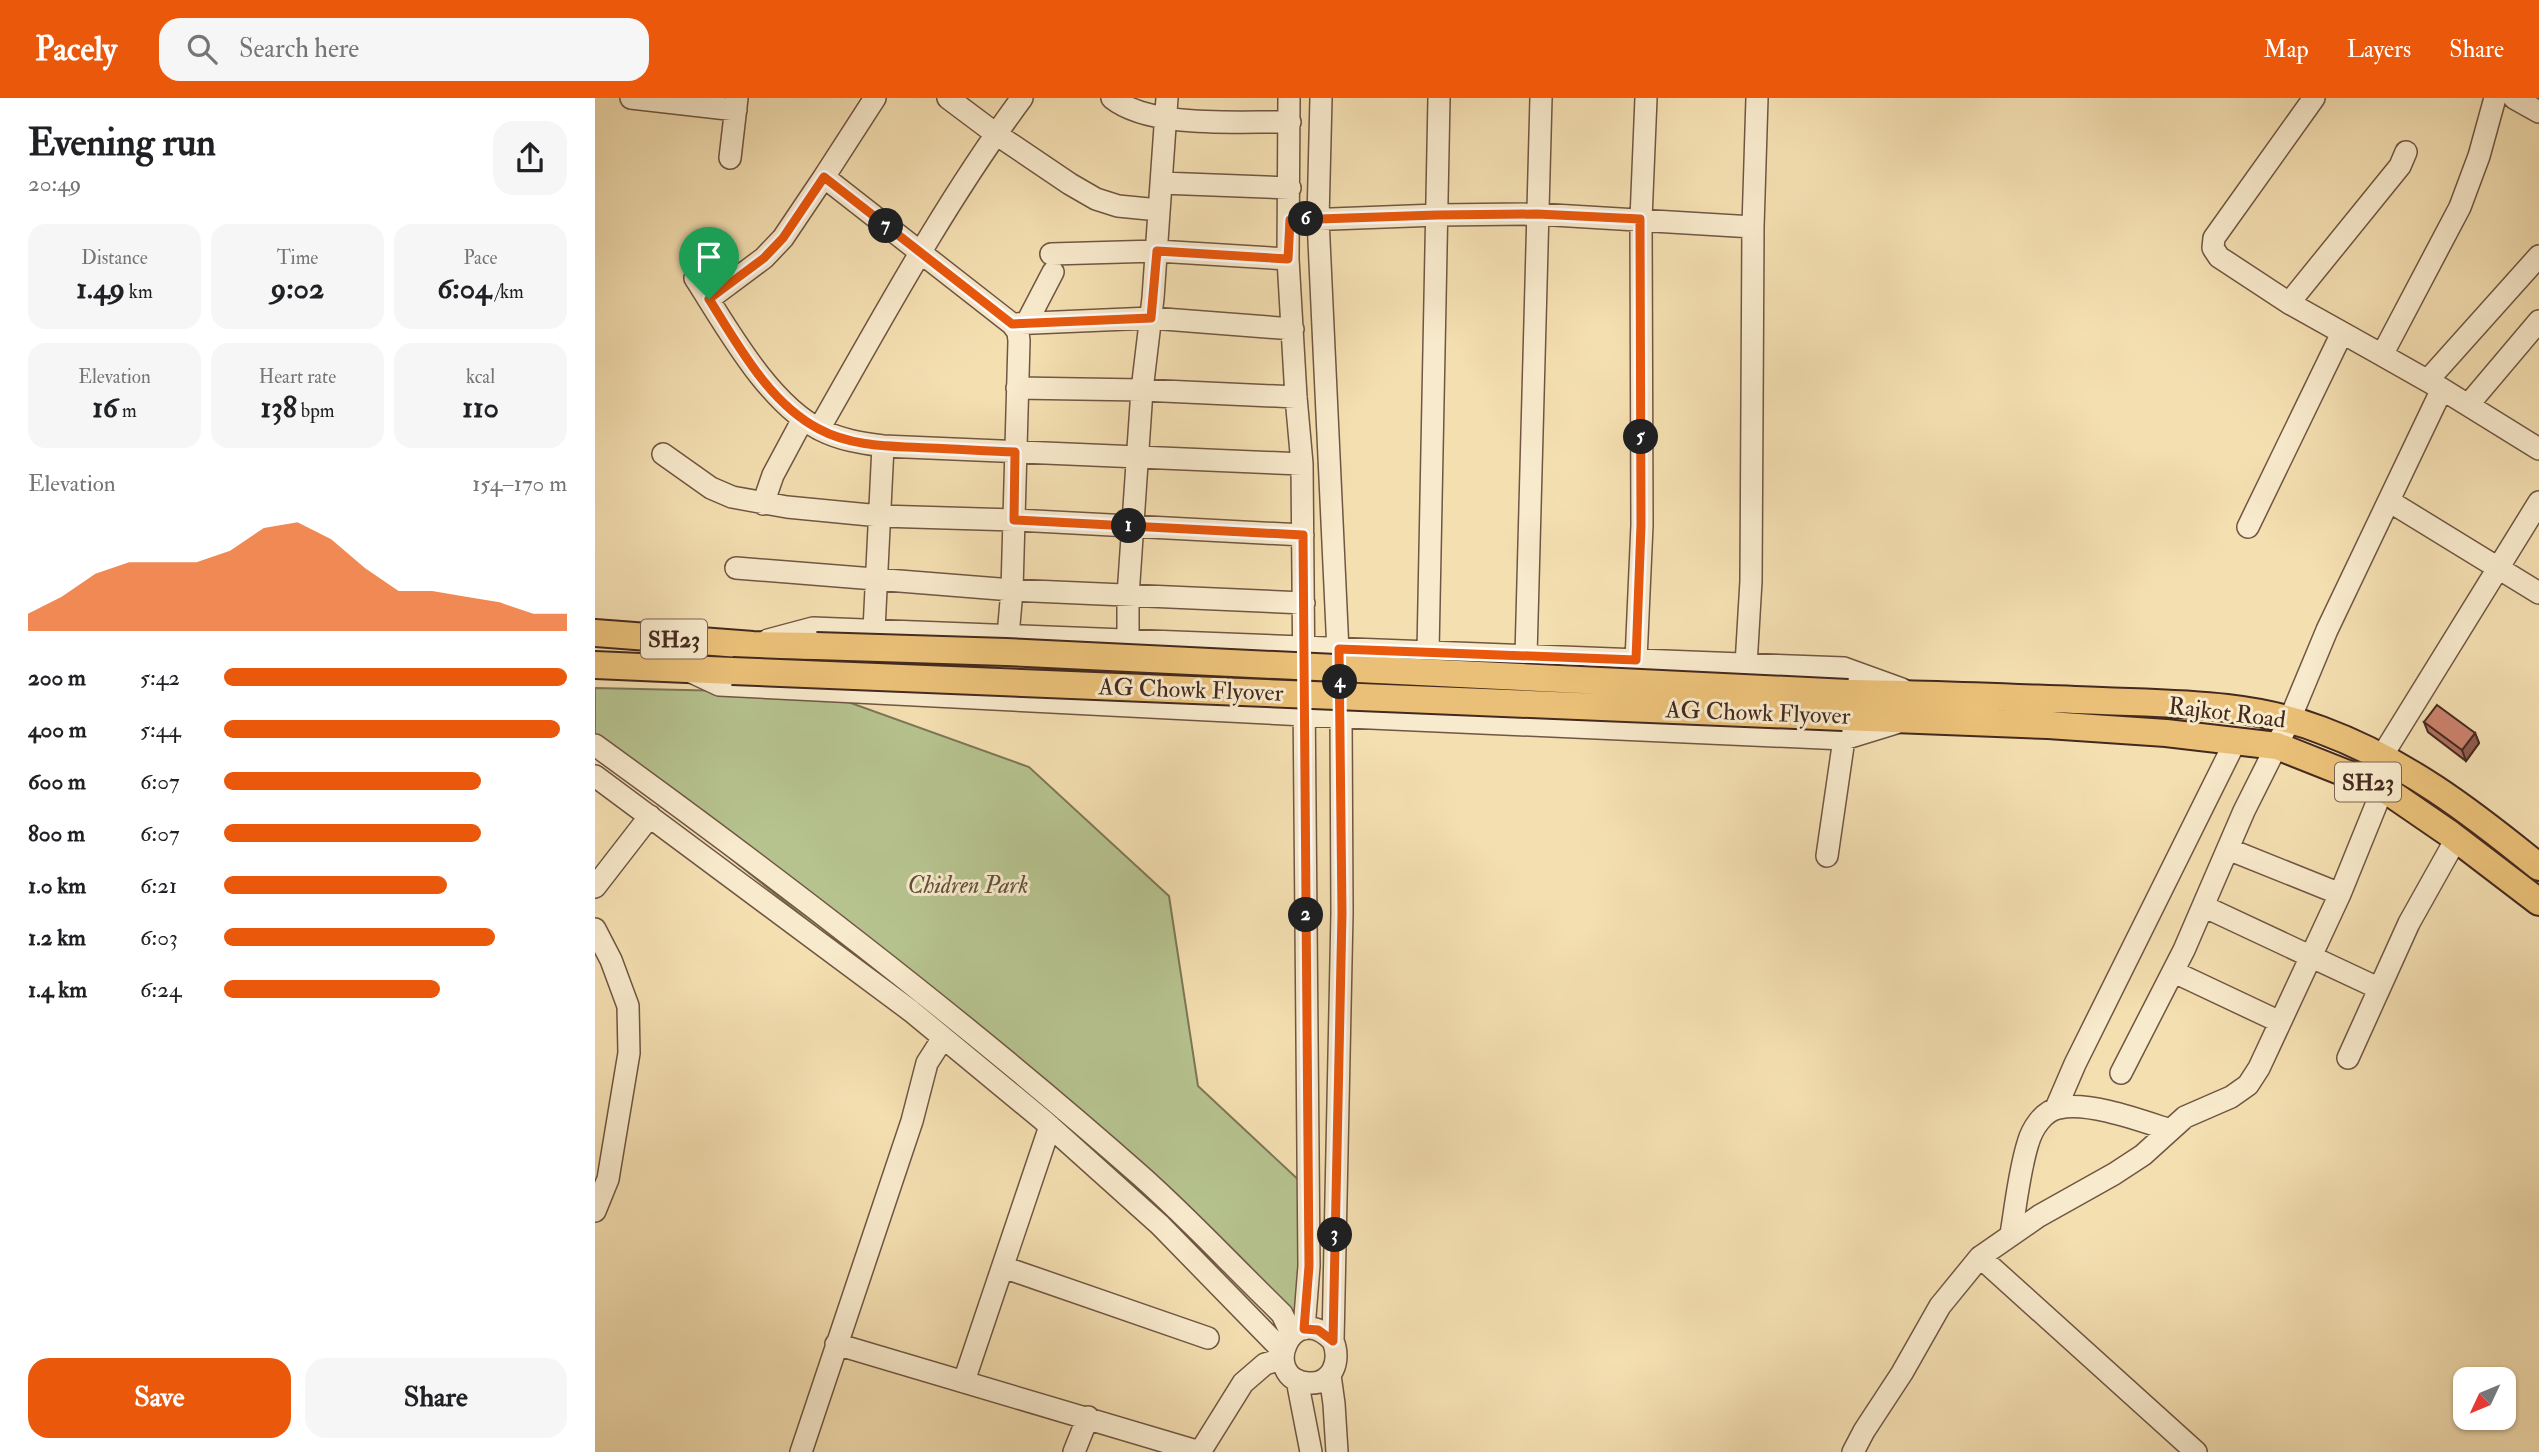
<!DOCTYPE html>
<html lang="en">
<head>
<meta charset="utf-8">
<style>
	:root { --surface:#fff; --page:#f6f6f6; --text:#202124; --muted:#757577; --accent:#ea580c }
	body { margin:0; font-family:"IM FELL Double Pica",serif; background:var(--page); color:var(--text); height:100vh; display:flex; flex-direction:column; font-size:26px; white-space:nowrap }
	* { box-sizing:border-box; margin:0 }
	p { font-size:23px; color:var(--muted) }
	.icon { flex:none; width:38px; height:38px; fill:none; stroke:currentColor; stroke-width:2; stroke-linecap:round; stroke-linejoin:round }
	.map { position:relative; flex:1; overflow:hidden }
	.panel { display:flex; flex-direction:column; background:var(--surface); width:595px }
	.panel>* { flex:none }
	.needle { width:46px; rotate:226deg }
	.buttons { position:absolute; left:1858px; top:1269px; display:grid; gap:14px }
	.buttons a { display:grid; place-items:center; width:63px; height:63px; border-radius:14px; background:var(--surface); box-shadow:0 2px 5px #0004; font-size:35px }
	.pin { position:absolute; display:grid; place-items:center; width:60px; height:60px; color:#fff; margin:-72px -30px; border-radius:50% 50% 50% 0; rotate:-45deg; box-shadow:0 0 7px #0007 }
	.pin .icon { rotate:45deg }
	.km { position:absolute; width:35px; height:35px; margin:-18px; border-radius:50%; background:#222; color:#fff; font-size:19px; line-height:35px; text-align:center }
	.round { display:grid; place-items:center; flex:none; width:74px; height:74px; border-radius:21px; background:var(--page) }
	.headline { display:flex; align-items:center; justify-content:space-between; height:119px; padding:0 28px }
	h1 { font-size:38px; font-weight:700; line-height:52px }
	.stats { display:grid; grid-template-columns:repeat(3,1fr); gap:10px; height:119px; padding:7px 28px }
	.stats div { display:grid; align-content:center; border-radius:18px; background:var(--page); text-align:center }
	.stats b { font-size:30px; font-weight:700 }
	.stats small { font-size:19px; font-weight:400 }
	.stats p { font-size:19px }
	.chart { height:196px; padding:14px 28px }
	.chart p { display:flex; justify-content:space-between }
	.chart svg { width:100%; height:126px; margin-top:7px; fill:var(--accent); opacity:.7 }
	.action { display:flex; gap:14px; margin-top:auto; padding:14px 28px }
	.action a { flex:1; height:80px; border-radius:21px; background:var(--accent); color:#fff; font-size:28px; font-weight:700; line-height:80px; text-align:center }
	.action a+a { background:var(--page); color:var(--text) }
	ul { padding:0 28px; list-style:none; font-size:23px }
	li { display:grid; grid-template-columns:112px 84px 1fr; align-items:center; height:52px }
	li i { height:18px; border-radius:9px; background:var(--accent) }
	header { display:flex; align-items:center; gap:42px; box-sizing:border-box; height:98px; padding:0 35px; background:var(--accent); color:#fff }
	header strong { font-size:33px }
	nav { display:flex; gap:38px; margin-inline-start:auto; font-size:24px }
	.search { width:490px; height:63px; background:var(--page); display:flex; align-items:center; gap:18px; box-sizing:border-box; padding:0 24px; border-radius:21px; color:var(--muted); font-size:26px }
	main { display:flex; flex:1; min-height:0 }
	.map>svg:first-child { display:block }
	.green { fill:#b6c38f; stroke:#7d7656; stroke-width:2 }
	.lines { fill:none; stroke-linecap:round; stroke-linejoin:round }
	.minor-casing { stroke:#705643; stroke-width:24 }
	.major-casing { stroke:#44291e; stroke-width:30 }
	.minor { stroke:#f8eacc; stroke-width:21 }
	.major { stroke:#eac078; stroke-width:26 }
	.major-bridge-casing { stroke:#44291e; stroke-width:30; stroke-linecap:butt }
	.major-bridge { stroke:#eac078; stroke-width:26 }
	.wall { fill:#b0705f; stroke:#44291e; stroke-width:2 }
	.shaded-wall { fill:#905b4d; stroke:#44291e; stroke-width:2 }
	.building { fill:#cd826e; stroke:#44291e; stroke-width:2 }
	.route-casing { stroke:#fff; stroke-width:14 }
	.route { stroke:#ea580c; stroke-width:9 }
	.labels { text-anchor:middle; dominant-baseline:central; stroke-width:6; stroke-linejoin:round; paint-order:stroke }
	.shield { fill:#f8eacc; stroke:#7a6352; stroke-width:2 }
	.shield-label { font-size:23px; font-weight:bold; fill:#44291e }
	.street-label { font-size:24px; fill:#44291e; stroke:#f8eacc }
	.park-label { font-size:24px; font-style:italic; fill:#60503a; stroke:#f8eacc }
</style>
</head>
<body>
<header>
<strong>Pacely</strong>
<div class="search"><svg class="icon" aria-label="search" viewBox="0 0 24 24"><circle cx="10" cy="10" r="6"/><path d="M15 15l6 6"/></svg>Search here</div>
<nav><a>Map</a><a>Layers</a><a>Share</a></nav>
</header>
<main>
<section class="panel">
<div class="headline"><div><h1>Evening run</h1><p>20:49</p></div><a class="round"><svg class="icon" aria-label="share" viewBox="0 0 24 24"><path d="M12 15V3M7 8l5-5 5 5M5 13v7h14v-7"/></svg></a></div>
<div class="stats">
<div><p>Distance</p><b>1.49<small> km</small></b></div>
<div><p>Time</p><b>9:02</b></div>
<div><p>Pace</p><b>6:04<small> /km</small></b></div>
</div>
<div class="stats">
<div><p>Elevation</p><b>16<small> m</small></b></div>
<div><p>Heart rate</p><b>138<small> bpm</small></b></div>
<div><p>kcal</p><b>110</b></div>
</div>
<div class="chart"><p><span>Elevation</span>154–170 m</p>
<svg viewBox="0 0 160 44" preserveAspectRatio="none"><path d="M0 44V38L10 32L20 24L30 20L40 20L50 20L60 16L70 8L80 6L90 12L100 22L110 30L120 30L130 32L140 34L150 38L160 38V44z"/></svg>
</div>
<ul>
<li><b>200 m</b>5:42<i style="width:100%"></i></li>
<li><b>400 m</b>5:44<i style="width:98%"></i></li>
<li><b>600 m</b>6:07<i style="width:75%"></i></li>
<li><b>800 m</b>6:07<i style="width:75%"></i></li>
<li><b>1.0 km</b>6:21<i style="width:65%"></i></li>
<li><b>1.2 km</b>6:03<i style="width:79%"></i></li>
<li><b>1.4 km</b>6:24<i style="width:63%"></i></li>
</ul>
<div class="action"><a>Save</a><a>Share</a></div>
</section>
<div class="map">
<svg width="1944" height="1354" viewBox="0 0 1944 1354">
	<rect width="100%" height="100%" fill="#f4dfb1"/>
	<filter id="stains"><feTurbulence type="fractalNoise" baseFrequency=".00286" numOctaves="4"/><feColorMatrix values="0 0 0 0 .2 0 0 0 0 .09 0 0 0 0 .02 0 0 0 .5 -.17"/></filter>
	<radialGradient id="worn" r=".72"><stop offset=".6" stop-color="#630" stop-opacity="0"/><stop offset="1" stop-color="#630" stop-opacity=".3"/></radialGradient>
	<!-- green -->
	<path class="green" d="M0,590l228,5 206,74 140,129 29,190 106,99 -6,130 -703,-566z"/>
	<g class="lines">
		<defs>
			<path id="minor" d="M36,0l105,12
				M353,0l48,36 74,50 26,15 22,7 41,4
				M517,0c39,31 128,23 178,24
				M694,0l-1,161 8,138 6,67 7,802 -5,63
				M726,0l-3,121 23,497 1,197 -9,428c8,19 0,44 -25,42 -49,-4 -17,-86 25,-42
				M1719,0l-100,140 -1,10 6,9 70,46 93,52
				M1919,0l25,14
				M135,60l7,-60
				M229,79l51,-79
				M566,85l129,5
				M710,122l132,-5 100,-1 216,13 -2,354 -5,84
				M1158,129l4,-129
				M456,156l106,-3 131,8
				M100,180c31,48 73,126 126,152 20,10 40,13 62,16l419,18
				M114,201l55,-41 19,-20 41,-61 188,147 6,8 1,9 -7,249 -4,46
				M1694,205l111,-137 6,-14
				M432,224l26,-50
				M417,226l139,-6 142,11
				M1833,282l111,-124
				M422,290l125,2 154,7
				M1847,291l-60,-34 78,-148 19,-51 16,-58
				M1873,307l71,-84
				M224,331c64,-112 126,-227 203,-331
				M68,356l48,34 21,9 55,10 93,9 134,4 289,15
				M1794,403l150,92
				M168,406l10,-29 30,-56
				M1653,429l94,-194
				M141,470l276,22 292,13
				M279,532l9,-184
				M173,542l45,-12 1031,40 58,21
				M533,542v-44l14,-206 11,-92 14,-200
				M833,554l11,-554
				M931,558l15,-558
				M1041,562l6,-135 -1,-306 5,-121
				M94,573l30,14 585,30 540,24 52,-16
				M0,647c188,136 372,277 546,431 45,40 86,84 129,126l12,12 10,21
				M0,678l316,235 132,109 117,105 123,126
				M1633,751l112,45
				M1232,758l17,-117
				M0,789l55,-71
				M1608,808l175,82
				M0,831l16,31 17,46 1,47 -21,126 -13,32
				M1579,874l106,50
				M1753,960l61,-135 47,-84
				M1526,975l63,-123 60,-139 46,-92 37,-89 115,-241 97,60
				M1461,1010l19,-44 161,-324
				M1416,1136c5,-30 8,-62 17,-91 4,-14 15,-32 31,-35 29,-7 83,13 111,22
				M1385,1159l216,195
				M408,1169l205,71
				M241,1246l364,108
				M735,1277l4,29 3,48
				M702,1282l14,72
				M369,1283l86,-255
				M206,1354l111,-331 15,-58 16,-25
				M479,1354l14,-35
				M605,1354l43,-69 22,-19 17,-5
				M1258,1354l11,-21 38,-58 38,-67 40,-49 59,-41 75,-42 29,-19 42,-38 46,-20 17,-12 11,-17 81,-174 43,-106 -1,-32 157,-254"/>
			<path id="major" d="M0,535l158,12 63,1
				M0,567l137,6
				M1253,595c84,1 169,5 254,8 73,3 149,2 219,29 84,31 149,81 218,137
				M1248,619l205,8 118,8 111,13 106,42 67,46 89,68"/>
		</defs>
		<!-- minor casing -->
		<use href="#minor" class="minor-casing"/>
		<!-- major casing -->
		<use href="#major" class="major-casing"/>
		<!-- minor -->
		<use href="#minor" class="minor"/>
		<!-- major -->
		<use href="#major" class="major"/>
		<defs>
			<path id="major-bridge" d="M221,548l190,6 842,41
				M137,573l1111,46"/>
		</defs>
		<!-- major-bridge casing -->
		<use href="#major-bridge" class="major-bridge-casing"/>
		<!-- major-bridge -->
		<use href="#major-bridge" class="major-bridge"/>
	</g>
	<!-- wall -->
	<path class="wall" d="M1829,624l51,11 4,10 -13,18 -38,-29z"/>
	<!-- shaded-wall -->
	<path class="shaded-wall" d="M1880,635l4,10 -13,18 -4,-11z"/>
	<!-- building -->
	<path class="building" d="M1842,607l38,28 -13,17 -38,-28z"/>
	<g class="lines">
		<defs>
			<path id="route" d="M229,79l188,147 139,-6 6,-67 131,8 2,-39 147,-5 100,-1 103,5 1,306 -5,135 -297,-11 3,264 -9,428 -15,-11 -14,-1 5,-63 -6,-731 -289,-15 1,-68c-29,-1 -58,-3 -86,-4 -37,-2 -77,-1 -110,-19 -50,-26 -81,-84 -110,-130l55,-41 19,-20z"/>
		</defs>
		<!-- route casing -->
		<use href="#route" class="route-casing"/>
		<!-- route -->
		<use href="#route" class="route"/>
	</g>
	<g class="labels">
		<!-- shield labels -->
		<g class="shield">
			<rect x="46" y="521.5" width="66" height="39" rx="5"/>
			<rect x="1740" y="664.5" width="66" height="39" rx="5"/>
		</g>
		<g class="shield-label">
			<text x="79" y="541">SH23</text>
			<text x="1773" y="684">SH23</text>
		</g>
		<!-- street labels -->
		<g class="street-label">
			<text transform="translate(596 592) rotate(2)">AG Chowk Flyover</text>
			<text transform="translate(1163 615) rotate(2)">AG Chowk Flyover</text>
			<text transform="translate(1632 615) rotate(7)">Rajkot Road</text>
		</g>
		<!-- park labels -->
		<g class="park-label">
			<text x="373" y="787">Chidren Park</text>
		</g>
	</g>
	<rect width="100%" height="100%" filter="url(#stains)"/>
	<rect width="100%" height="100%" fill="url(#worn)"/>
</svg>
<div class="buttons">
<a><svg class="needle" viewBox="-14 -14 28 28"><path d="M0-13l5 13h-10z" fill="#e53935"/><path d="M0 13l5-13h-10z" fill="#757577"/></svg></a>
</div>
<div class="pin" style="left:114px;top:201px;background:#1e9e55"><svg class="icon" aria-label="arrive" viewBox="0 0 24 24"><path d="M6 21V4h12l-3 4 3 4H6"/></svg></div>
<b class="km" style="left:534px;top:428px">1</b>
<b class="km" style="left:711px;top:817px">2</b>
<b class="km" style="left:740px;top:1137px">3</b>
<b class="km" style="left:745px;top:584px">4</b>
<b class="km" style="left:1046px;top:339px">5</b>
<b class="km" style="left:711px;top:121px">6</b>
<b class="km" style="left:291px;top:128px">7</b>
</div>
</main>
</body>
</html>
